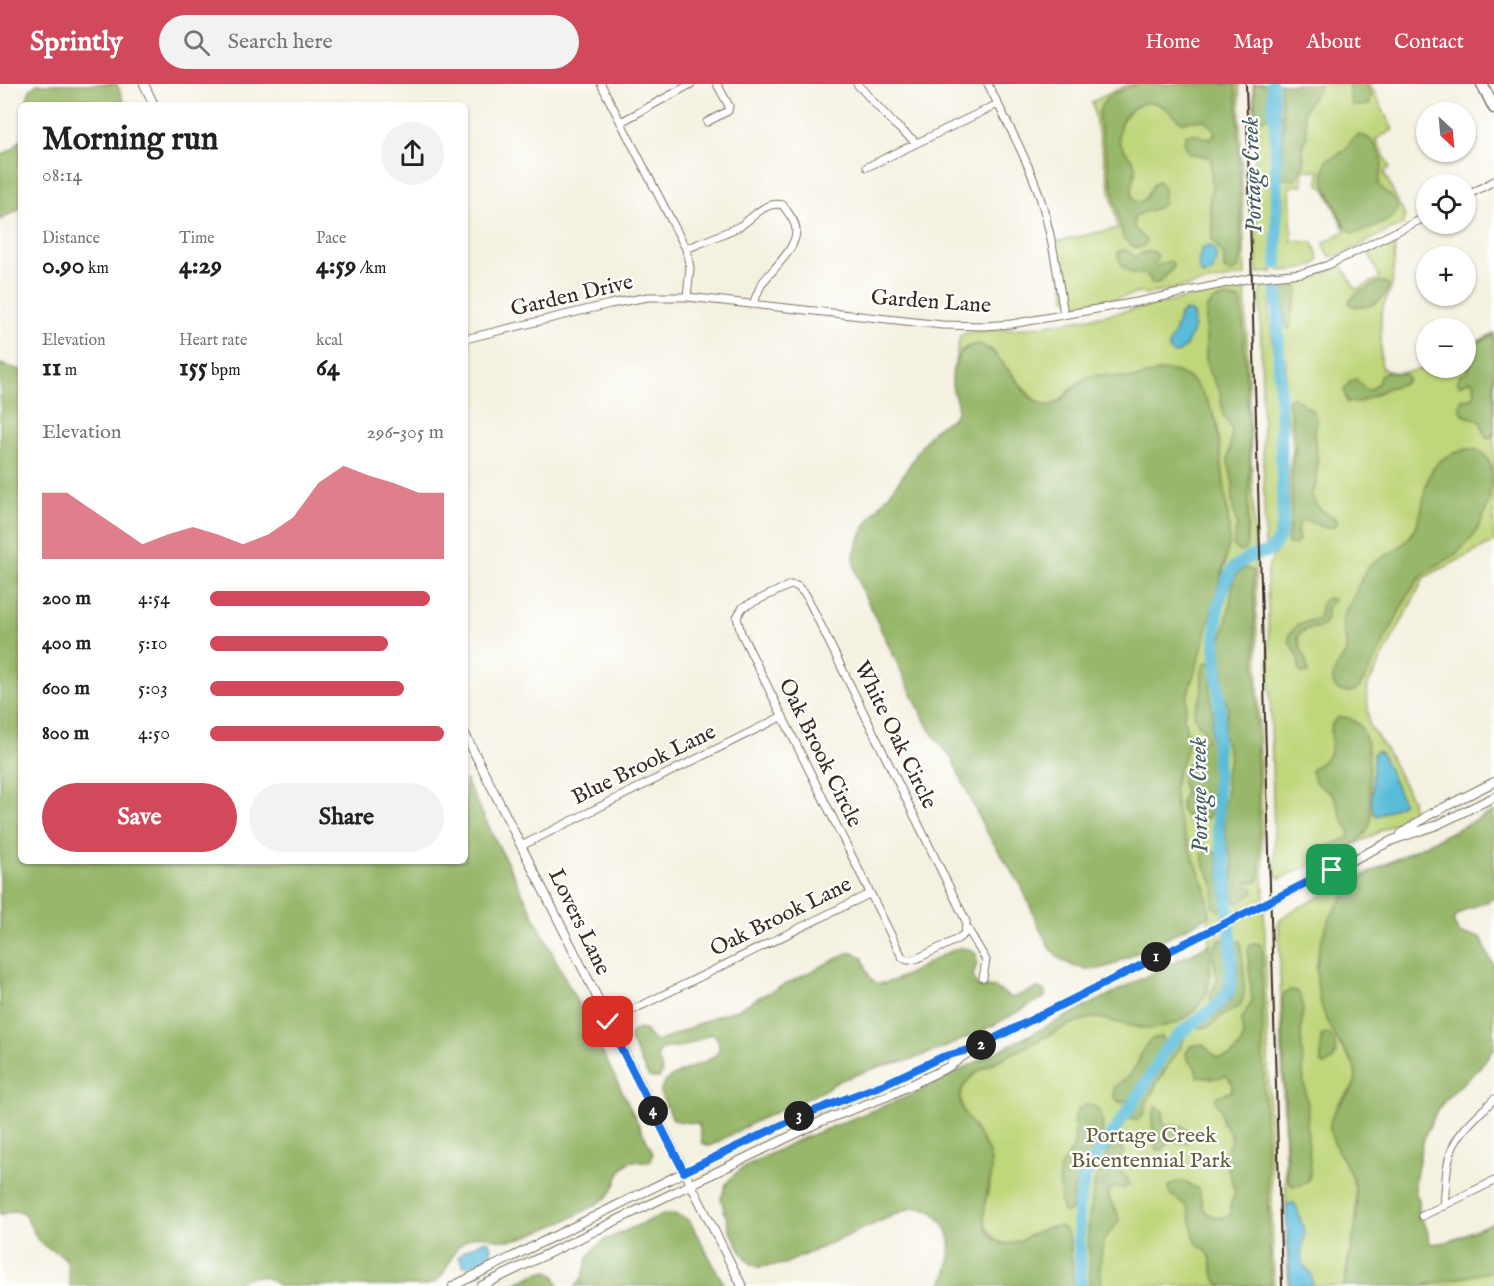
<!DOCTYPE html>
<html lang="en">
<head>
<meta charset="utf-8">
<style>
	:root { --surface:#fff; --page:#f2f2f2; --text:#202124; --muted:#757577; --accent:#d1495b }
	body { margin:0; font-family:"IM FELL English",serif; background:var(--page); color:var(--text); height:100vh; display:flex; flex-direction:column; font-size:22px; white-space:nowrap }
	* { box-sizing:border-box; margin:0 }
	p { font-size:20px; color:var(--muted) }
	.icon { flex:none; width:33px; height:33px; fill:none; stroke:currentColor; stroke-width:2; stroke-linecap:round; stroke-linejoin:round }
	.map { position:relative; flex:1; overflow:hidden }
	.sheet { position:absolute; left:18px; top:18px; width:450px; height:762px; display:flex; flex-direction:column; background:var(--surface); border-radius:9px; box-shadow:0 2px 4px #0004 }
	.sheet>* { flex:none }
	.needle { width:39px; rotate:154deg }
	.tools { position:absolute; left:1416px; top:18px; display:grid; gap:12px }
	.tools a { display:grid; place-items:center; width:60px; height:60px; border-radius:50%; background:var(--surface); box-shadow:0 2px 4px #0004; font-size:30px }
	.pin { position:absolute; display:grid; place-items:center; width:51px; height:51px; color:#fff; margin:-26px; border-radius:12px; box-shadow:0 3px 9px #0006 }
	.km { position:absolute; width:30px; height:30px; margin:-15px; border-radius:50%; background:#222; color:#fff; font-size:16px; line-height:30px; text-align:center }
	.round { display:grid; place-items:center; flex:none; width:63px; height:63px; border-radius:32px; background:var(--page) }
	.headline { display:flex; align-items:center; justify-content:space-between; height:102px; padding:0 24px }
	h1 { font-size:33px; font-weight:700; line-height:45px }
	.figures { display:grid; grid-template-columns:repeat(3,1fr); gap:9px; height:102px; padding:6px 24px }
	.figures div { display:grid; align-content:center }
	.figures b { font-size:26px; font-weight:700 }
	.figures small { font-size:16px; font-weight:400 }
	.figures p { font-size:16px }
	.chart { height:168px; padding:12px 24px }
	.chart p { display:flex; justify-content:space-between }
	.chart svg { width:100%; height:108px; margin-top:6px; fill:var(--accent); opacity:.7 }
	.cta { display:flex; gap:12px; margin-top:auto; padding:12px 24px }
	.cta a { flex:1; height:69px; border-radius:36px; background:var(--accent); color:#fff; font-size:24px; font-weight:700; line-height:69px; text-align:center }
	.cta a+a { background:var(--page); color:var(--text) }
	ul { padding:0 24px; list-style:none; font-size:20px }
	li { display:grid; grid-template-columns:96px 72px 1fr; align-items:center; height:45px }
	li i { height:15px; border-radius:8px; background:var(--accent) }
	header { display:flex; align-items:center; gap:36px; box-sizing:border-box; height:84px; padding:0 30px; background:var(--accent); color:#fff }
	header strong { font-size:28px }
	nav { display:flex; gap:33px; margin-inline-start:auto; font-size:21px }
	.search { width:420px; height:54px; background:var(--page); display:flex; align-items:center; gap:15px; box-sizing:border-box; padding:0 21px; border-radius:33px; color:var(--muted); font-size:22px }
	.map>svg:first-child { display:block }
	.green { fill:#bfd67a; stroke:#7d804c; stroke-width:1.5 }
	.forest { fill:#97b76a; stroke:#697044; stroke-width:1.5 }
	.water { fill:#59bbd8; stroke:#4a727b; stroke-width:1.5 }
	.lines { fill:none; stroke-linecap:round; stroke-linejoin:round }
	.river { stroke:#59bbd8; stroke-width:12 }
	.minor-casing { stroke:#7c7062; stroke-width:9 }
	.tertiary-casing { stroke:#7c7062; stroke-width:10 }
	.primary-casing { stroke:#7c7062; stroke-width:13 }
	.minor { stroke:#fff; stroke-width:7 }
	.tertiary { stroke:#fff; stroke-width:8 }
	.primary { stroke:#fff; stroke-width:10 }
	.rail { stroke:#3b2a1e; stroke-width:2 }
	.route-casing { stroke:#fff; stroke-width:12 }
	.route { stroke:#1a73e8; stroke-width:8 }
	.labels { text-anchor:middle; dominant-baseline:central; stroke-width:4.5; stroke-linejoin:round; paint-order:stroke }
	.street-label { font-size:22px; fill:#3b2a1e; stroke:#fff }
	.park-label { font-size:22px; fill:#635e3a; stroke:#fff }
	.water-label { font-size:24px; font-style:italic; fill:#465d5f; stroke:#fff }
</style>
</head>
<body>
<header>
<strong>Sprintly</strong>
<div class="search"><svg class="icon" aria-label="search" viewBox="0 0 24 24"><circle cx="10" cy="10" r="6"/><path d="M15 15l6 6"/></svg>Search here</div>
<nav><a>Home</a><a>Map</a><a>About</a><a>Contact</a></nav>
</header>
<div class="map">
<svg width="1494" height="1202" viewBox="0 0 1494 1202">
	<rect width="100%" height="100%" fill="#fff"/>
	<filter id="ink" filterUnits="userSpaceOnUse"><feTurbulence type="fractalNoise" baseFrequency=".0167" numOctaves="2"/><feDisplacementMap in="SourceGraphic" scale="12" xChannelSelector="R" yChannelSelector="G"/><feConvolveMatrix kernelMatrix="1 2 1 2 8 2 1 2 1" color-interpolation-filters="sRGB"/></filter>
	<filter id="wash" filterUnits="userSpaceOnUse"><feTurbulence type="fractalNoise" baseFrequency=".008" numOctaves="4" result="noise"/><feDisplacementMap in="SourceGraphic" scale="24" xChannelSelector="R" yChannelSelector="G"/><feGaussianBlur stdDeviation="1.35" result="paint"/><feColorMatrix in="noise" values="0 0 0 0 0 0 0 0 0 0 0 0 0 0 0 0 0 1.4 0 .05"/><feComposite in="paint" operator="in"/></filter>
	<g filter="url(#wash)">
		<rect width="100%" height="100%" fill="#f4f1e0"/>
		<!-- green -->
		<path class="green" d="M1129,0h110l6,191 -96,19 -11,-1 -44,11h-20l-8,-7 -10,-55 62,-14 -26,-126z
			M1253,0h16l3,39 1,149 -16,1z
			M1277,0h93l23,46 -17,9 14,28 -5,4v4l19,39 1,5 -2,5 -63,31 -9,2 -6,-7 -1,-7 21,-12 -19,-41 -7,-6v-13l-17,-1 1,15 -13,1 2,55 20,1 3,5 4,13c-8,11 -27,10 -39,11v-47l4,-21 -5,-30 3,-48z
			M1388,157l6,1 1,5 -3,40 -8,17 -3,12v46l2,7c14,8 34,0 48,-1 11,-2 23,0 35,0v-21l28,-14v209l-69,35 -57,108 -1,10 2,30 16,23 27,52 1,10 -1,4 -52,28 -80,37 -5,-5v-5l-8,-292 2,-12 19,-37 1,-61 4,-17 -1,-15 -5,-16 -3,-18 2,-38 -8,-43 1,-39 35,-5 28,-11 14,25 24,-12 -12,-27z
			M1274,197l-5,30 7,63 4,139 -3,21 -9,14 -3,-3 -5,-255 3,-6z
			M1245,202l10,277 19,723h-200l-4,-45 -4,-10 -15,-5 -30,14 -13,4 -11,-3 -12,-16 -2,-14 8,-33 -9,-38 -18,-24 -4,-19 3,-9 6,-9 14,-11 86,-43 21,-7h10l40,10 46,-11 10,-8 11,-17 3,-18 -2,-74 -31,-85 -3,-28 14,-50 -4,-10v-10l4,-24 37,-128 4,-38 -12,-103 -45,-53c-13,-1 -24,6 -37,7 -20,2 -34,-7 -55,4 -13,6 -17,23 -34,24l-15,-9 -40,-48 -25,-2 -5,4 -6,11 5,-26c9,-7 53,-7 67,-8 73,-10 146,-27 218,-42z
			M1374,786l-17,11 -14,16 -27,69 6,40 12,30 20,30 2,11 -2,9 -16,18 8,60 9,23 1,14v25l-8,32 -4,28h-56l-9,-364 9,-9z
			M1494,1187v15h-74z"/>
		<!-- forest -->
		<path class="forest" d="M37,0h80l8,21h-100l5,-15z
			M1137,0h98l2,17 5,153c-1,11 -5,23 -18,16v-14l-12,-17 1,-14 -4,-23 3,-14 -1,-28 -3,-3 -19,-4 -5,-10 2,-8c9,-5 16,5 25,3l4,-4 -2,-7 -9,-7 -22,2c-9,-6 -17,-17 -27,-19 -21,-4 -42,20 -35,40 3,9 14,14 15,24 2,11 -6,20 -2,32l5,4c12,-4 10,-17 20,-22l6,6v16c-8,10 -22,5 -30,16v8l12,14 -2,5c-9,4 -15,-2 -21,-8l-24,-118c-3,-23 20,-28 38,-36z
			M1254,0h13l2,30 -5,6 -6,-1 -2,-4z
			M1280,0h40l-2,6 -11,15 -3,8 3,22 -4,13 1,16 -9,16 -11,-1 -3,-5 3,-50z
			M1348,0h19l5,13 -3,8 -16,1 -2,-4z
			M1359,51c12,0 23,17 23,30 0,6 -3,13 -3,20 4,7 13,9 17,17 9,16 -31,31 -43,31l-8,-6 -20,-43 -2,-12 4,-12 16,-8 10,-13z
			M21,55v69l-21,12v-64l14,-8z
			M1122,166h4l10,7 9,-5 8,-1 5,5 -4,9 3,1 12,-5 4,2v5l-13,14 -8,2c-1,-2 -3,-7 -5,-9 -3,-2 -6,-1 -10,-1 -11,-2 -19,-11 -19,-22z
			M1289,197l8,3c4,12 -4,19 -5,30 -1,7 1,9 -3,15l-4,-4c2,-14 -6,-25 -2,-40z
			M1379,198h6l4,3c-1,15 -27,29 -39,19l-1,-3 7,-7z
			M1227,213l14,3 1,5 8,154 -3,85 -2,6 -6,2 -6,-7 4,-20 -5,-22 1,-20 -5,-22 4,-31 -9,-16 -3,-22 -11,-20 -3,-11v-52l9,-9z
			M1494,251v100l-6,3 -3,-3 -5,-15 -15,-4c-5,-4 -7,-11 -3,-17l10,-1 3,-3 -1,-12 -5,-3 -9,6 -3,-5 3,-6 7,-3 3,-6 -1,-5 -3,-2v-11z
			M978,260c26,5 41,56 67,61 17,3 27,-20 41,-27 14,-7 30,0 45,0 11,0 21,-6 32,-7 30,-4 46,30 54,53l12,103v18l-29,111 -12,37 -4,24 5,28 -13,31 -2,11 3,28 29,75 4,26 -98,49 -13,4 -12,1 -14,-4 -13,-7 -10,-11 -10,-18 -19,-45 -36,-55 -33,-71 -23,-30 -68,-141c-4,-12 -9,-24 -6,-36 7,-30 32,-53 49,-78 9,-14 17,-29 28,-42 6,-8 21,-10 25,-20 3,-7 -3,-15 -4,-22 -4,-20 4,-43 25,-46z
			M0,280l21,6v491h444v-82l186,370 2,5 -2,7c-8,3 -14,-3 -22,1 -13,8 -11,25 -21,34 -14,13 -54,30 -73,37 -10,4 -20,8 -31,7 -17,-1 -22,-10 -39,1 -19,12 -14,40 -41,45 -13,0 -28,0 -41,0 -35,0 -70,0 -105,0 -10,-13 -33,-12 -44,0h-164l-3,-25 -8,-8 -11,-5 -9,-6 -16,-30 -12,-1 -11,4z
			M1387,288l18,2 3,5 -3,4 -17,5 -30,15 -11,-1 -3,-11 6,-10 6,-2 9,10 5,1 8,-7 3,-8z
			M1293,313l19,13 5,11 -3,14 3,18v31l-6,10c7,16 8,16 23,23l3,7c-12,11 -24,-6 -37,-3l-3,9 2,10 -4,5h-6l-2,-6 4,-15 1,-56 4,-26 -8,-41 1,-3z
			M1468,365c13,0 19,5 23,18 3,31 -9,66 -34,86 -15,12 -32,15 -43,33 -21,32 -34,70 -55,102 -9,7 -27,6 -26,-10 0,-10 11,-18 13,-28 2,-13 -7,-23 -2,-36 3,-7 8,-13 11,-20 5,-11 8,-23 18,-31 12,-8 25,-12 34,-23 30,-33 0,-78 61,-91z
			M1246,484l6,2 1,4 7,301 -3,7h-10v4l6,2 1,4 -16,11 -4,-2 -2,-13 1,-25 -6,-18 -4,-31 4,-25 -2,-14 5,-17 -7,-24 5,-26 -5,-16v-19l-3,-28 9,-34 4,-31 5,-8z
			M1328,514l6,2 -7,7c1,33 -15,13 -29,28 0,13 11,26 10,38l-4,1 -4,-2 -3,-18 -8,-13v-6l8,-10 22,-7 3,-16z
			M1210,577l3,10 -3,18 3,24 -2,23 4,29 -2,45 -5,8c-10,3 -27,2 -27,-13 -1,-5 3,-9 4,-14l-3,-8v-10l9,-13 6,-16 9,-4c1,-11 -7,-13 -11,-22 -3,-9 4,-15 6,-23 3,-13 -3,-21 5,-33z
			M1340,633c19,0 25,15 28,31l3,72c-4,20 -27,33 -46,36l-4,-3 2,-5 25,-10 2,-6 -8,-14 -8,-22 -18,-13 -5,-12c6,-8 18,-11 20,-22 3,-13 -6,-25 9,-32z
			M1494,727v87c-14,10 -32,7 -41,24l7,12 20,3c6,8 6,21 14,27v85l-16,20 -30,28 -10,12 -12,24 -4,12 -7,36v11l4,8v15l8,14 2,12 3,3 15,-2 47,-20v49l-74,15h-76c5,-33 17,-65 11,-99 -4,-21 -23,-38 -25,-58 -1,-25 25,-32 26,-52 1,-17 -18,-33 -25,-47 -30,-60 -11,-123 43,-160z
			M1210,765l5,2 3,8 5,42v6l-4,4 -6,-4c0,-7 2,-14 1,-20 -2,-12 -12,-19 -11,-33z
			M1223,855l4,4 -2,11 3,15 -2,11 -5,16 -9,6 -2,-7 8,-15c-2,-14 -13,-33 5,-41z
			M1237,857h3l1,3c1,15 7,52 -1,61 -5,5 -11,7 -17,10 -9,7 -11,14 -24,13l-1,-1 1,-3c30,-15 39,-25 38,-59 -1,-8 -2,-16 0,-24z
			M1255,859l5,1 2,5 1,106 8,231h-49c-12,-9 -8,-17 -12,-29 -2,-7 -9,-9 -13,-14 -4,-4 -6,-27 -10,-35 -5,-10 -18,-9 -19,-20 8,-11 22,-5 31,2 2,5 2,10 3,15 3,12 20,15 29,9l-1,-8 5,-15 -11,-36 7,-14v-7l-9,-12 -1,-11 -6,-11 2,-4 13,-4 2,-3v-7l-6,-6 -10,2 -18,-1 -3,-10 -8,-8 -1,-6 5,-7 11,-2 14,13 6,1 9,-2 10,-11 2,-8 -1,-18 10,-18 -4,-49 1,-6z
			M1210,860v30l-3,18 -11,17 -19,14 -26,6 -25,-4 -26,-7h-10l-21,7 -86,43c-53,34 2,57 8,94 3,24 -21,62 6,79 19,12 44,-20 65,-14l7,8 5,51h-133c11,-22 16,-51 -4,-70 -10,-10 -21,-11 -34,-5l-119,53 -26,3 -8,-4 -7,-9 -13,-24 -9,-31 5,-15 9,-10 11,-8 48,-24 115,-46z
			M959,864l10,1 7,5 1,9 -4,13 4,10 18,2 17,10 26,-10 8,4 -1,5 -53,29 -46,21 -36,13 -29,6 -40,14 -22,13 -61,27 -48,26 -8,-3 -3,-19c-9,-4 -17,1 -26,-5l-13,-26c5,-31 75,-24 56,-57l-6,-2 -25,12 -23,3 -5,8 4,9 1,7 -3,5h-8l-3,-2 -18,-36 2,-8 7,-3 7,2 5,7 4,3 10,-2 51,-23 21,-6 21,-12 90,-45h6l8,4c4,7 5,20 12,25 14,10 65,-29 85,-34z
			M1290,906l7,1 5,9 1,7 -2,26 3,50 4,22 -1,22 4,45 -4,10 -5,3 -10,1 -5,-8 -5,-176 2,-8z
			M1327,949c11,8 13,27 -2,32l-4,-2v-27z
			M1162,953l4,6c-8,15 -28,63 -47,59l-5,-6v-8c6,-6 13,-10 18,-16 11,-13 9,-35 30,-35z
			M1182,953l2,2 -2,6 -23,35 -12,22 -4,13 -6,5h-5l-2,-3c2,-10 12,-19 18,-28 11,-18 17,-38 34,-52z
			M1089,1020c17,3 15,29 10,41 -6,13 -18,23 -23,37 -3,9 -3,19 -5,28l-5,3 -3,-1c-2,-4 -5,-39 -3,-43 3,-9 12,-14 14,-25 3,-15 -6,-36 15,-40z
			M1157,1022l6,5v11l4,4h15l6,4 3,7 -3,5c-13,2 -15,-7 -25,8h-6c-4,-10 -8,-36 0,-44z
			M1119,1060l6,8c-2,3 -4,6 -6,9 -4,9 9,15 11,23l-6,4 -11,-1 -5,5c0,12 11,17 11,29l-16,20 -3,26 2,19h-12l-2,-61 7,-44 12,-27 7,-9z
			M663,1130h11l15,6 36,66h-150c10,-8 9,-15 12,-26 3,-8 10,-14 16,-19z
			M549,1187l6,5 4,10h-48l27,-13z"/>
		<!-- water -->
		<path class="water" d="M1211,162c8,7 6,19 0,27l-8,2c-7,-7 -5,-19 0,-27z
			M1184,227h6l3,4c3,13 -5,36 -19,39l-5,-4v-7l6,-12 4,-15z
			M1377,667l5,3 21,48 -3,3 -22,11 -4,-2 -2,-10 1,-46v-5z
			M1290,1119h4l3,5 8,26 -4,23 3,9 7,7 2,13h-23l-4,-75 1,-6z
			M483,1157h5c12,18 -10,24 -24,25l-6,-9 5,-6z"/>
		<g class="lines">
			<!-- river -->
			<path class="river" d="M1272,0l4,59 1,121
				M1081,1202l-3,-76 6,-30 9,-19 43,-62 32,-53 14,-14 34,-26 13,-15 2,-8v-44l-6,-73 -7,-38 -1,-91 3,-27 -5,-67 3,-36 8,-26 7,-13 16,-11 21,-6 9,-12 4,-17 -6,-240"/>
		</g>
	</g>
	<g filter="url(#ink)">
		<g class="lines">
			<defs>
				<path id="minor" d="M601,0l85,165 4,19 -3,29
					M857,0l37,40 23,19
					M988,0c18,37 39,74 52,113 12,38 18,79 24,118
					M621,38l70,-38
					M707,38l21,-11 1,-5 -12,-22
					M867,83l131,-63
					M1466,112l28,-15
					M686,165c17,-7 35,-14 52,-22 14,-7 26,-27 45,-22 4,7 13,16 13,25 1,18 -23,39 -33,52 -4,6 -7,15 -10,22
					M465,255l145,-35 38,-7h39l255,28 43,1 26,-2 126,-22 114,-24 51,-5 26,-8 98,-48
					M521,762l262,-130
					M966,842l-2,8 -8,6 -40,19 -9,1 -5,-3 -161,-324 -4,-16 6,-10 47,-22 7,1 9,9 160,326v5l20,34 -3,18
					M608,938l261,-128
					M1444,1122c2,-20 1,-43 10,-61 8,-17 27,-32 40,-46
					M1422,1132l72,-35"/>
				<path id="tertiary" d="M144,0l10,21
					M465,650l277,552
					M1401,750l26,-18 67,-34
					M453,1202l325,-160 104,-41 60,-28 27,-8
					M481,1202l341,-165 66,-25 60,-29 27,-19 418,-208 44,-15 57,-28"/>
				<path id="primary" d="M1482,0l12,24"/>
			</defs>
			<!-- minor casing -->
			<use href="#minor" class="minor-casing"/>
			<!-- tertiary casing -->
			<use href="#tertiary" class="tertiary-casing"/>
			<!-- primary casing -->
			<use href="#primary" class="primary-casing"/>
			<!-- minor -->
			<use href="#minor" class="minor"/>
			<!-- tertiary -->
			<use href="#tertiary" class="tertiary"/>
			<!-- primary -->
			<use href="#primary" class="primary"/>
			<!-- rail -->
			<path class="rail" d="M1246,0l36,1202"/>
		</g>
	</g>
	<g class="lines" filter="url(#ink)">
		<defs>
			<path id="route" d="M608,938l76,150 114,-55 84,-32 60,-28 33,-9 357,-178"/>
		</defs>
		<!-- route casing -->
		<use href="#route" class="route-casing"/>
		<!-- route -->
		<use href="#route" class="route"/>
	</g>
	<g class="labels">
		<!-- street labels -->
		<g class="street-label">
			<text transform="translate(572 212) rotate(-13)">Garden Drive</text>
			<text transform="translate(931 218) rotate(4)">Garden Lane</text>
			<text transform="translate(895 651) rotate(64)">White Oak Circle</text>
			<text transform="translate(820 669) rotate(64)">Oak Brook Circle</text>
			<text transform="translate(644 681) rotate(-26)">Blue Brook Lane</text>
			<text transform="translate(781 833) rotate(-26)">Oak Brook Lane</text>
			<text transform="translate(579 838) rotate(64)">Lovers Lane</text>
		</g>
		<!-- park labels -->
		<g class="park-label">
			<text x="1151" y="1052">Portage Creek<tspan x="1151" dy="25">Bicentennial Park</tspan></text>
		</g>
		<!-- water labels -->
		<g class="water-label">
			<text transform="translate(1253 91) rotate(-92)">Portage Creek</text>
			<text transform="translate(1200 711) rotate(-91)">Portage Creek</text>
		</g>
	</g>
</svg>
<div class="tools">
<a><svg class="needle" viewBox="-14 -14 28 28"><path d="M0-13l5 13h-10z" fill="#e53935"/><path d="M0 13l5-13h-10z" fill="#757577"/></svg></a>
<a><svg class="icon" aria-label="locate" viewBox="0 0 24 24"><circle cx="12" cy="12" r="6"/><path d="M12 2v4M12 18v4M2 12h4M18 12h4"/></svg></a>
<a>+</a>
<a>−</a>
</div>
<div class="pin" style="left:1332px;top:786px;background:#1e9e55"><svg class="icon" aria-label="arrive" viewBox="0 0 24 24"><path d="M6 21V4h12l-3 4 3 4H6"/></svg></div>
<div class="pin" style="left:608px;top:938px;background:#d93025"><svg class="icon" aria-label="check" viewBox="0 0 24 24"><path d="M5 12l5 5 9-10"/></svg></div>
<b class="km" style="left:1156px;top:873px">1</b>
<b class="km" style="left:981px;top:961px">2</b>
<b class="km" style="left:799px;top:1032px">3</b>
<b class="km" style="left:653px;top:1027px">4</b>
<section class="sheet">
<div class="headline"><div><h1>Morning run</h1><p>08:14</p></div><a class="round"><svg class="icon" aria-label="share" viewBox="0 0 24 24"><path d="M12 15V3M7 8l5-5 5 5M5 13v7h14v-7"/></svg></a></div>
<div class="figures">
<div><p>Distance</p><b>0.90<small> km</small></b></div>
<div><p>Time</p><b>4:29</b></div>
<div><p>Pace</p><b>4:59<small> /km</small></b></div>
</div>
<div class="figures">
<div><p>Elevation</p><b>11<small> m</small></b></div>
<div><p>Heart rate</p><b>155<small> bpm</small></b></div>
<div><p>kcal</p><b>64</b></div>
</div>
<div class="chart"><p><span>Elevation</span>296–305 m</p>
<svg viewBox="0 0 160 44" preserveAspectRatio="none"><path d="M0 44V17L10 17L20 24L30 31L40 38L50 34L60 31L70 34L80 38L90 34L100 27L110 13L120 6L130 10L140 13L150 17L160 17V44z"/></svg>
</div>
<ul>
<li><b>200 m</b>4:54<i style="width:94%"></i></li>
<li><b>400 m</b>5:10<i style="width:76%"></i></li>
<li><b>600 m</b>5:03<i style="width:83%"></i></li>
<li><b>800 m</b>4:50<i style="width:100%"></i></li>
</ul>
<div class="cta"><a>Save</a><a>Share</a></div>
</section>
</div>
</body>
</html>
